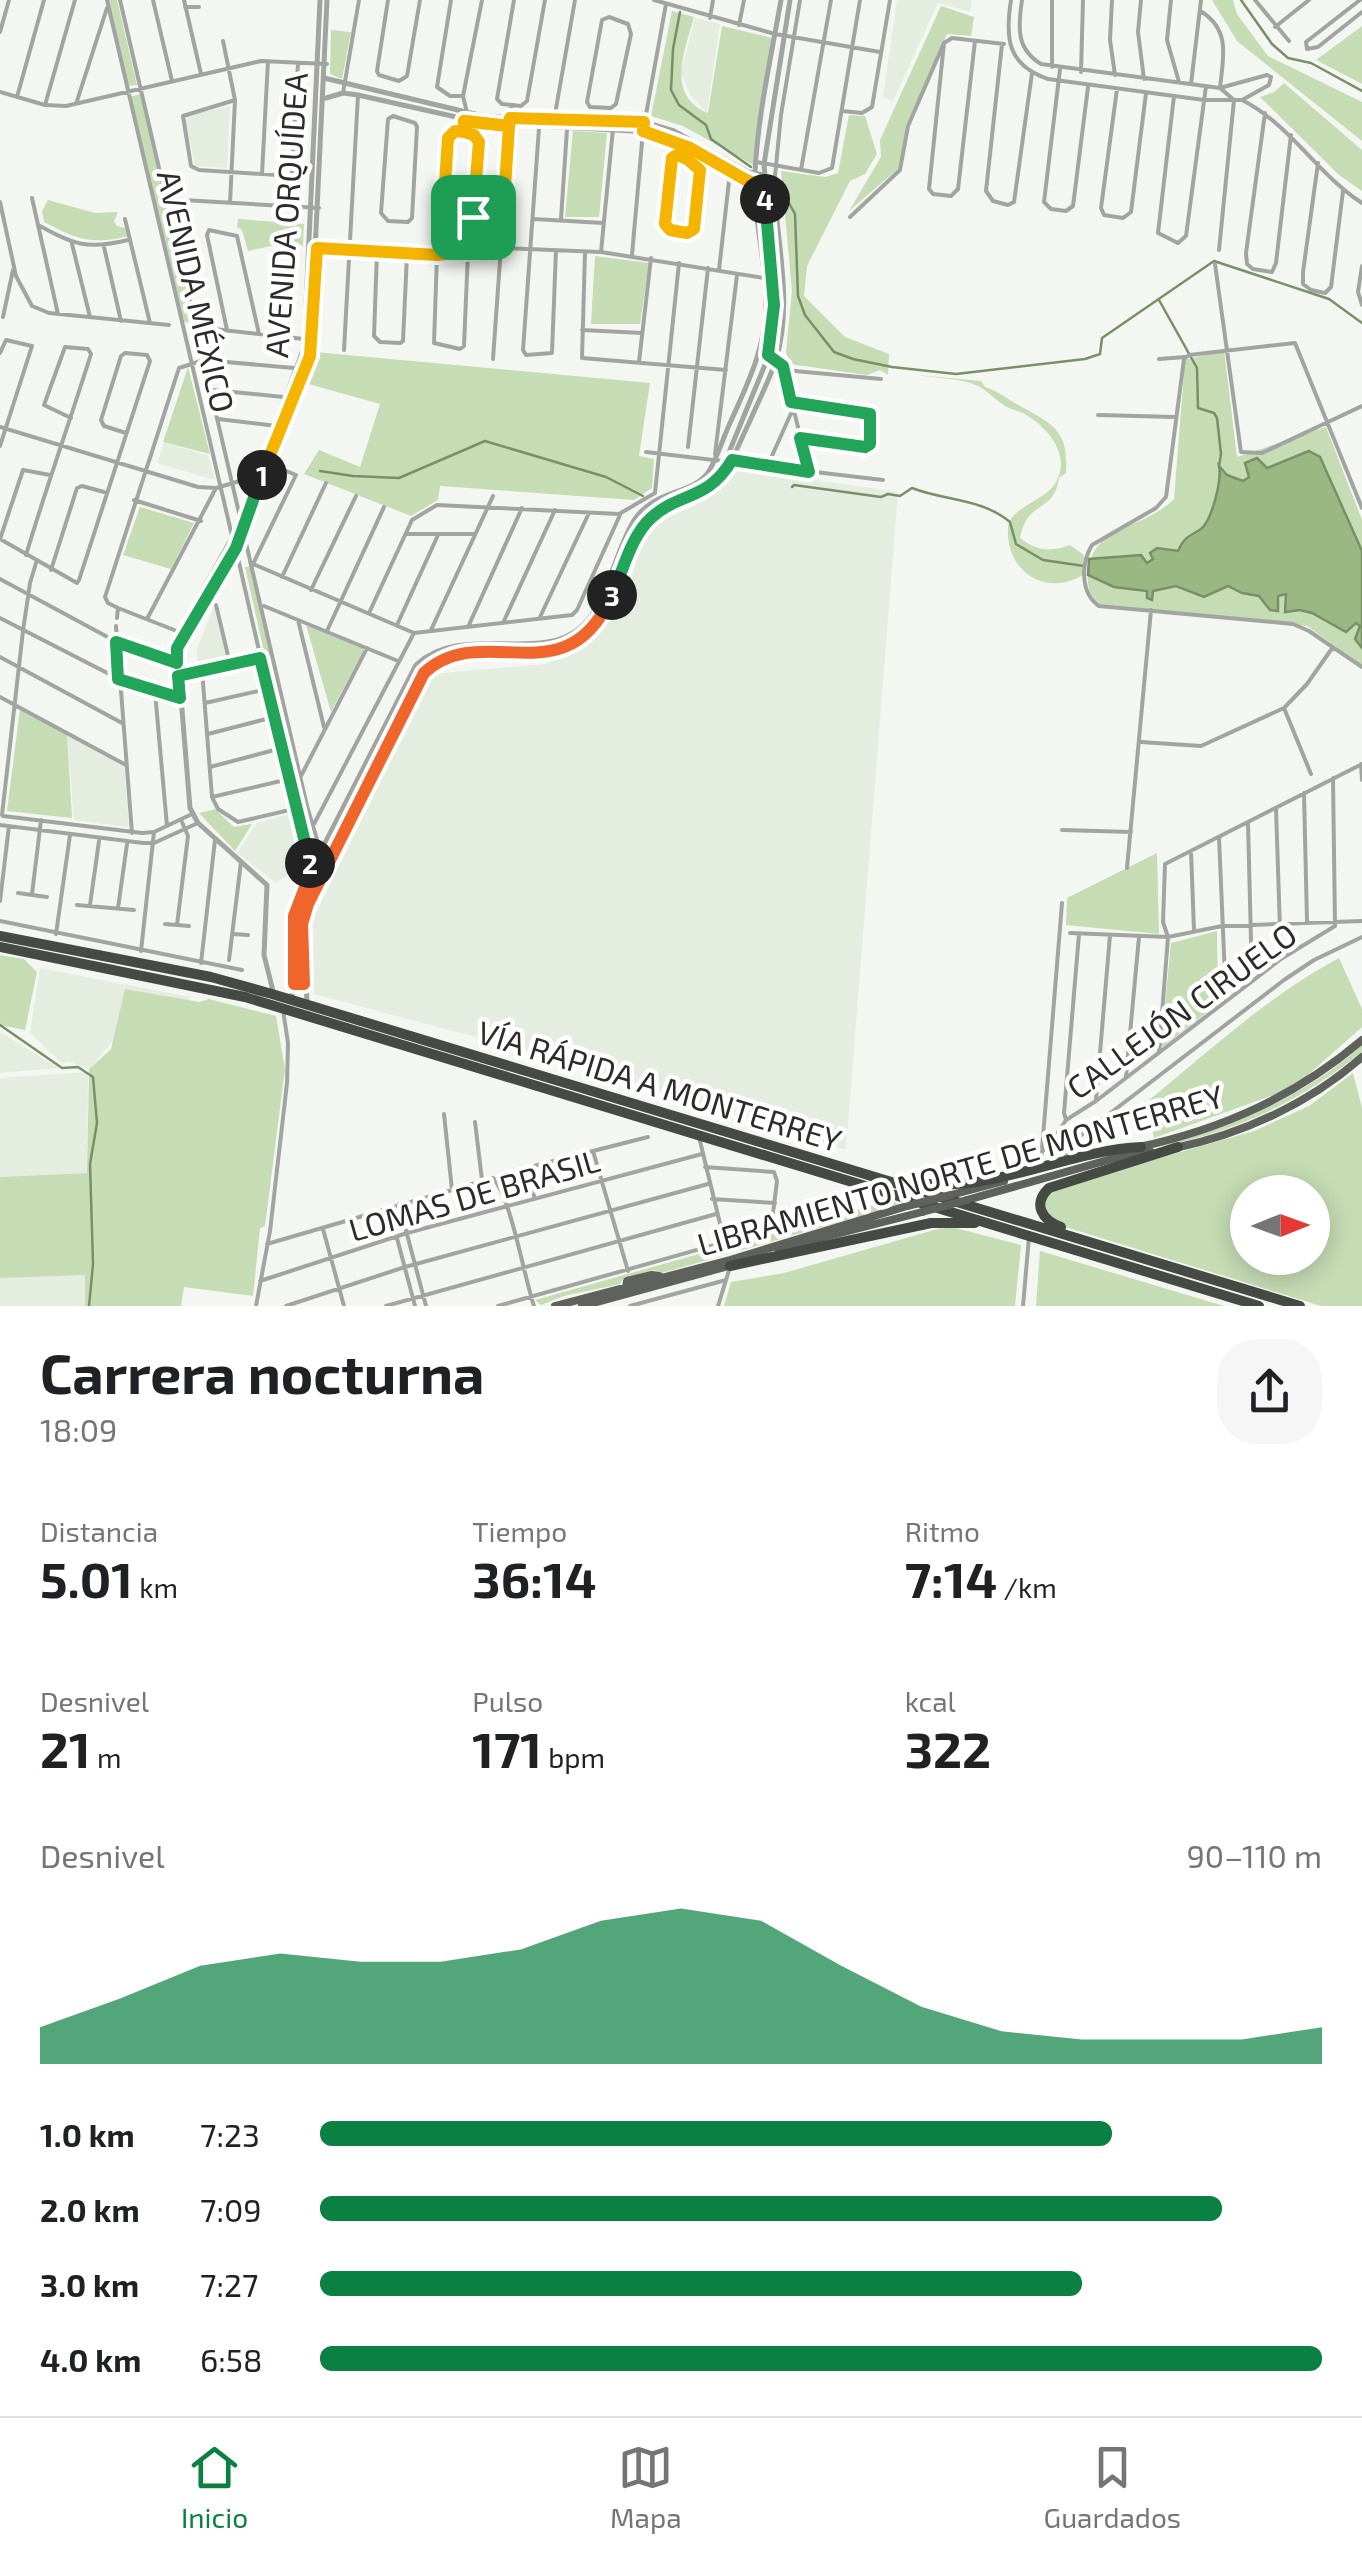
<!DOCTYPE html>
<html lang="es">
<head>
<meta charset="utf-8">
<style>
	:root { --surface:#fff; --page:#f6f6f6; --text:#202124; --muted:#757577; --line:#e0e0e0; --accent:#0b8043 }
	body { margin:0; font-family:"Exo 2",sans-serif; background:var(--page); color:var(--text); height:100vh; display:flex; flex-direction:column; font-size:38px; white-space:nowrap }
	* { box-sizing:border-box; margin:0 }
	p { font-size:32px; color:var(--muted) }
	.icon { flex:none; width:55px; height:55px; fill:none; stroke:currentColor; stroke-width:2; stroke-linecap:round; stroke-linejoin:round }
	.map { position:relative; height:1306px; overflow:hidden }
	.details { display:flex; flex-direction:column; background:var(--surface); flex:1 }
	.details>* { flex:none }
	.needle { width:65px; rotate:89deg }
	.tools { position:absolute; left:1230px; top:1175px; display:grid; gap:20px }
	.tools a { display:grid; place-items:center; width:100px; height:100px; border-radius:50%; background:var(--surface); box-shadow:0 5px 25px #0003; font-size:50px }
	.pin { position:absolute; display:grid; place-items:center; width:85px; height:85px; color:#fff; margin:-42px; border-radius:20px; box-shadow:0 5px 15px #0006 }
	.km { position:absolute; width:50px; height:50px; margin:-25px; border-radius:50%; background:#222; color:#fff; font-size:28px; line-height:50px; text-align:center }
	.round { display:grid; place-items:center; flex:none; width:105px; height:105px; border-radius:40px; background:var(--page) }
	.overview { display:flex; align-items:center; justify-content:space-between; height:170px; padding:0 40px }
	h1 { font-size:55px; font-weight:700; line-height:75px }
	.figures { display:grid; grid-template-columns:repeat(3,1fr); gap:15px; height:170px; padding:10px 40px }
	.figures div { display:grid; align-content:center }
	.figures b { font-size:50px; font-weight:700 }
	.figures small { font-size:28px; font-weight:400 }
	.figures p { font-size:28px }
	.chart { height:280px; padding:20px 40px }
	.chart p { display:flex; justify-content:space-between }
	.chart svg { width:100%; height:180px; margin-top:10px; fill:var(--accent); opacity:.7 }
	ul { padding:0 40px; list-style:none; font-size:32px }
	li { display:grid; grid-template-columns:160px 120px 1fr; align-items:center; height:75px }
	li i { height:25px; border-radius:12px; background:var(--accent) }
	.menu { display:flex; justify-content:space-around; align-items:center; height:140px; border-top:2px solid var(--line); background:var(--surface); font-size:28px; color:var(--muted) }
	.menu a { display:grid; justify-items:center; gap:5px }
	.menu .selected { color:var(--accent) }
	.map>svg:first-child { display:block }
	.built { fill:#e5ede0 }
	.green { fill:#c5dcb4; fill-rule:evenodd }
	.water { fill:#9ab982; stroke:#798f68; stroke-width:2.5 }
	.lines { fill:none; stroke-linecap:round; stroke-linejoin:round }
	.stream { stroke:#798f68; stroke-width:2.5 }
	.minor { stroke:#a2a4a1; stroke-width:4 }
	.tertiary { stroke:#a2a4a1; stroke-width:5 }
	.primary { stroke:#5e615c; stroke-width:8 }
	.motorway { stroke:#464a44; stroke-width:10 }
	.primary-bridge { stroke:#5e615c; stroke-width:8 }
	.split-1-casing { stroke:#fff; stroke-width:20 }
	.split-2-casing { stroke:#fff; stroke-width:20 }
	.split-3-casing { stroke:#fff; stroke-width:20 }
	.split-4-casing { stroke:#fff; stroke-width:20 }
	.split-5-casing { stroke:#fff; stroke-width:20 }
	.split-1 { stroke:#f5b400; stroke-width:12 }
	.split-2 { stroke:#22a559; stroke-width:12 }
	.split-3 { stroke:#f0652b; stroke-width:12 }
	.split-4 { stroke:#22a559; stroke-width:12 }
	.split-5 { stroke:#f5b400; stroke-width:12 }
	.labels { text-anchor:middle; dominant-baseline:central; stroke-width:9; stroke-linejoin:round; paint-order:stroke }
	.street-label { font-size:32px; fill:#2c2d2b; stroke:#fff }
</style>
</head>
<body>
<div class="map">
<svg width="1362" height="1306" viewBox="0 0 1362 1306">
	<rect width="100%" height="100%" fill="#f4f7f1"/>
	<!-- built -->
	<path class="built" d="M897,0h75l-2,12 -32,-9 -45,98 -10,-4z
		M695,18l25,6 -13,89 -17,-18 -9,-23z
		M230,106l-3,62 -32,-2 -11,-50z
		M164,443l44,12 7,25 -58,-17z
		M740,469l158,23 -52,658 -296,-93 -236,-63 -1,-75 119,-245 113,-10 51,-26 35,-55 10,-53 65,-30z
		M214,607l13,53 -28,8 -3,-17z
		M67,734l57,32 5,61 -55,-7z
		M293,813l13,50 -30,20 -39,-30 20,-30z
		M40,968l151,29 -14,24 -65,21 -23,27 -19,-7 -8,1 -32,-30z
		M0,1032l59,36 -59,5z
		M88,1072l-1,101 -87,4v-99z
		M85,1275v31h-85v-28z"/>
	<!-- green -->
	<path class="green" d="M108,0h9l20,85 -9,1z
		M1212,0h21l4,14 31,42 94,46v39l-125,-100z
		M941,6l33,11 -3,19 -24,-2 -41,92 -6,41 -51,44 32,-54 -1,-17z
		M672,11l22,6c-9,34 -29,78 14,96l14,-87 50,12 -18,117 1,11 -72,-40 -32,-10z
		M1362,26v58l-46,-24z
		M331,30l20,2 -9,47 -12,-5z
		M1284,83l78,67v41l-23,-16 -79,-78 14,-5z
		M140,94l54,229 -10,-1 -54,-225z
		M849,115l16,1 12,38 -12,20 -15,7 -43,85 -3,30 41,41 44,17 -1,21 -8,-5 -13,5 -77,-11 -4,-12 6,-61 -11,-120 44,6 13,-4z
		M573,131l34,2 -8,84h-34z
		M48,200l47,13 23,-1 -4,9 3,5 8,2 4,8c-38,9 -51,4 -85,-14l-2,-11z
		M238,219l66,5 -1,22 -9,-5 -46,10 -6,-21 -5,-3z
		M595,256l54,7 -9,61h-49z
		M1224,350l13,107 89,-30 36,93v145l-55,-39 -207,-22c-10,-8 -13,-16 -12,-29 3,-52 53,-43 86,-76l11,-139z
		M315,352l335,31 -11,73 15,3 -2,29 -18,12 -194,-14 -2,14 -27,16 -107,-42 15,-24 41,17 20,-63 -75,-21z
		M188,367l22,87 -47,-12z
		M917,375l64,6 4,6c15,5 22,12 35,19 33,18 49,25 46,67l-7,5c-5,36 -32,21 -39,60 16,13 31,14 50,7l14,10 -1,20c-39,23 -78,-5 -75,-48 2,-20 38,-26 48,-45 16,-28 -10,-56 -33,-69 -7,-3 -15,-4 -21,-9 -11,-8 -18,-17 -32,-21 -16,-5 -36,-5 -53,-8z
		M140,507l54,16 -23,46 -48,-14z
		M251,566l55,234 -8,3 -53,-236z
		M306,625l58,24 -33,63z
		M20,709l47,25 5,84 -65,-7z
		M215,809l19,18 18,-3 -17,27 -36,-38z
		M1157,853l2,81 -93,-9 1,-27z
		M1217,931l1,73 -57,44 10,-105z
		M0,955l24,4 13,13 -12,58 -25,-5z
		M1339,958l23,51v18l-69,61 -139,50 -7,-36c61,-50 122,-107 192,-144z
		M125,989l74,13 10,-3 67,17 9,53 -20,157 -5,2 -7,68 -69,-9 -3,19h-96v-31l-85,3v-101l87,-4 2,-104 22,-20z
		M1362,1045v7c-71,56 -137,85 -226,99 86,-24 158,-45 226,-106z
		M1353,1073l9,35v198h-41l-262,-81 -8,-3 -8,-18 5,-11 14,-7 192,-55 55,-25zM1248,1192h64v66h-64z
		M891,1200l8,5 -237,68 -8,-3 -31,9 -3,5 -56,12 -23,9 -6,-5z
		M948,1226l73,19 -6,61h-291l7,-24 53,-9z
		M1040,1251l184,55h-188z"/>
	<!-- water -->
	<path class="water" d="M1309,451l11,6 42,94v97l-7,-9 5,-13 -4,-3 -10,9 -34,-19 -12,-3 -15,2 1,-18 -8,2v15l-8,-1 -11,-14 -17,-3 -14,-7 -24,11 -28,-11 -23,5 -1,9 -5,-2v-7l-33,-4 -26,-12 1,-16 52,-4 6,8 6,-4 -3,-6 7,-5 21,3c6,-14 12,-15 23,-22 11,-9 21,-49 18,-63l8,9 16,6 6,-4 -4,-14 12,-5 10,10z"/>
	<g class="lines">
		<!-- stream -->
		<path class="stream" d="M1241,0l31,44 16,14 23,5 51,28
			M680,12l-7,37 -2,41 8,15 27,20 5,14 40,28
			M780,187l15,27 3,82 7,19 29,37 19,7 39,8 64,7 129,-15 15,-5 2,-16 112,-77 115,38 33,24
			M1159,300l38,68 1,40 16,5 3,5 4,36 -2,12
			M320,471l33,5 46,2 86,-37 121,36 37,19
			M792,487l2,-2 87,12 7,-3 12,2 12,-8c33,13 69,10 98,34l6,22 27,16 41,6
			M0,1025l62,43 16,-1 15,10 4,46 -7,41 3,100 -4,42"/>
		<!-- minor -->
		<path class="minor" d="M107,0l125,536
			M120,0l187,806 18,60
			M153,0l19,81
			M184,0l17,74
			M388,0l-11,71 2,4 20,6 8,-5 13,-76
			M451,0l-14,87 13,9h13
			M514,0l-17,99 5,5 19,2 6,-5 18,-101
			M654,0l121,34 105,18
			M1011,0c-6,38 -4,65 37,79l156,21h38l27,-15 2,-8
			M1022,0c-4,27 -6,49 19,64l179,24 47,-13 4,2
			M1112,0l-2,40 5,35
			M1141,0l-3,32 6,47
			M1171,0l-4,40 12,42
			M1255,0l34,41
			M1360,0l-54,42 1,7 11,-2 44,-35
			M185,7h14
			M1202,12c29,19 21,46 18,76l14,12 -15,150
			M609,17l19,7 3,10 -15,70 -5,4 -21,-1 -3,-5 15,-82z
			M710,18l3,-18
			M739,25l5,-25
			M1275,27l34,-27
			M0,32l9,-32
			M223,41l12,59 -5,103
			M944,43l-15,146 4,5 18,2 7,-7 17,-148
			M1002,44l-16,147 7,10 15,4 6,-3 18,-129
			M1052,67v-67
			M1060,69l-16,133 7,7 15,2 7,-5 15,-119
			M1081,72l2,-72
			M1191,84l10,-84
			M1117,89l-16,119 3,7 19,3 8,-6 15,-119
			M0,92l45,13 21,1 195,-45 66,3
			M343,93l16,-93
			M1174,96l-16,137 20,10 8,-7 20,-150
			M17,97l27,-97
			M235,100l-52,16 8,50 8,4 94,6
			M1242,100c49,25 75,74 120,103
			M76,104l31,-96
			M45,105l30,-105
			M843,111l19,2 10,-6 18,-107
			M467,113l-4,-17 19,-96
			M1265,113l-19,140 1,11 6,5 19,3 4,-9 15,-128
			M393,116l22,7 2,4 -5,91 -4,4 -20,-1 -7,-8 7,-94z
			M554,120l21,-120
			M539,128l-16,222 3,5 26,-2 4,-103
			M455,131l19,4 5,7 -6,75 -4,4 -20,1 -6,-8 5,-76z
			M677,155l23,14 -6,60 -7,4 -17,-3 -5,-6 7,-67z
			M756,162l63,11 13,-5 28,-168
			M1318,163l-15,109v12l8,6 14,3 6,-6 12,-96
			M801,170l30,-170
			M262,174l6,-113
			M766,185l8,1 7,-71 19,-115
			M32,198l26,116
			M166,199l153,9
			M0,202l16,74 16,30 17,7 120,12
			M290,206l8,-143
			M850,217l50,-47 8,-44 36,-83 8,-5 52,6
			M125,219l25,104
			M534,219l69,4
			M561,219l6,-90
			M38,225c37,20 49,25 90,15
			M72,244l18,73
			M104,247l17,74
			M316,247l121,8 64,-7 100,4 182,29
			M377,252l-3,84 6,6 20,1 3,-2 4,-86
			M585,252l-3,106 144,12
			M601,252l12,-123
			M437,255l-3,88 26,6 4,-3 4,-94
			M632,255l11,-124 23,-127
			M1215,264l26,188 21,1 100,-47
			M1362,266l-4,26 4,13
			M719,270l11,-98
			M3,317l10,-47
			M214,329l99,11
			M227,330l-20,-95 2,-5 28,6 22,98
			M582,330l60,3
			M290,337l-18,-85 17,-8 9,2
			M344,350l14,-255
			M0,353l6,-13 26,6 -32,100
			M759,353l17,6 8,11 25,102
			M493,359l18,-253
			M1159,359l26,-2
			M639,362l12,-104
			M784,370l97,9
			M213,390l80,8
			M791,402l79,13 -3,32 -67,-9
			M1098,415l77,2
			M218,419l59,7
			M0,427l198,60 18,1 41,-12
			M688,447l20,-179
			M646,452l237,28
			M715,454l22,-179
			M767,467l26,-58
			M50,475l-27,-5 -23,69 77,44 2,-3 71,-219 -3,-6 -22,-2 -4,3 -20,64 3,6 22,7
			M134,500l67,21
			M1362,508l-67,-165 -106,12 -5,4 -18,138 -10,11 -64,37c-11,18 -12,48 7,61l194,18 16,7 53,36
			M619,514l36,-21 24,-230
			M406,534h69
			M235,545l60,264 23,74
			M26,555c20,-67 44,-134 65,-201l-3,-5 -23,-2 -21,58 27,13
			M253,564l161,69
			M253,564l43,-89 -29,-12
			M51,570l26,-82 5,-2 22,6
			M282,577l44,-94
			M0,579l115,62 62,22
			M311,590l45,-94
			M216,605l14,59
			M264,606l134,55
			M369,613l43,-93 25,-15 182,9
			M540,617l49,-104
			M0,618l119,61 61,20
			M117,618l1,-10
			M147,619l69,-131
			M298,620l26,107
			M503,623l52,-113
			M397,625l41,-90
			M116,626l16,207
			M468,627l54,-119
			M431,630l62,-134
			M327,631l57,-124
			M414,633l158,-18 5,-5 43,-95
			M187,635l-69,-27 -10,-5 -3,-6 74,-229 25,-8 90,8
			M0,657l122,66
			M202,670l10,127 6,12 20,13 69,-16
			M178,676l82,-18
			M155,692l12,134
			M0,697l126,68
			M205,703l62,-14
			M1284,708l27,66
			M208,734l66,-17
			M1141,742l60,4 83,-38 23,-24 26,-37
			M1361,764l1,16
			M210,767l72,-19
			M301,776l66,-128
			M1304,793l3,129
			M212,797l77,-18
			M1276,809l5,150
			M2,815l21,-184 7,-48 6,-20
			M3,816l139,17 12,-1 38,-18
			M1248,823l4,157
			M314,824l100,-191
			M0,825l143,18h11l44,-20
			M1062,830l69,2
			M1219,837l7,164
			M1191,851l3,79
			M1127,868l24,-258
			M18,893l29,4
			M32,894l9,-74
			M0,901l9,-75
			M77,905l57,5
			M90,905l9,-64
			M118,908l9,-64
			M0,921l242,49
			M165,924l24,2
			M177,925l11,-89 -6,-14
			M1070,933l98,4 54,-11 140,-5
			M56,934l14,-99
			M233,934l15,1
			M141,951l13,-119
			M229,960l12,-98
			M201,963l14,-123
			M1159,1052l9,-115 -5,-15 2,-58 197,-100
			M1126,1077l13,-140
			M1096,1100l14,-165
			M444,1114l8,76
			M1066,1120l-2,-7 15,-179
			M475,1122l7,58
			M699,1137l26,107
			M1055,1137l11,-17 30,-19 185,-142 54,-33 -2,-148
			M1042,1150l25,-1
			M593,1151l35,120
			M1065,1159l5,-15 214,-164 30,-20 48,-23
			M1041,1162l21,-259
			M534,1196l-5,-23 5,-7 114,-29
			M712,1199l63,4
			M399,1204l27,102
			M389,1208l26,98
			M323,1229l21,77
			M267,1244l226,-66c18,19 31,99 41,128
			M260,1281l147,-48 295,-79
			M256,1306l14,-75 17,-148 1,-40 -5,-33
			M286,1306l119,-39 303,-83
			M386,1306l330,-92
			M498,1306l273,-77 6,-48 -3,-9 -69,-5
			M630,1306l96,-26
			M718,1306l12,-39
			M1023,1306l6,-69"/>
		<!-- tertiary -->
		<path class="tertiary" d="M324,78l159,38 161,6 30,9 74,41 16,3
			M326,98l17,-5 15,2 125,28 168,9 39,15 67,37
			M725,462l44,-107 4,-31v-45l-9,-115 26,-164
			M179,645l56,-98 75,-191 17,-356
			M273,991l-9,-36 3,-70 -69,-62 -8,-15 -13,-160 2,-16 53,-94 72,-190 16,-348
			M292,998l2,-83 5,-15 22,-49 95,-186c46,-43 124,-1 165,-38 27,-23 34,-78 54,-108 20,-30 59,-24 74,-48 9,-15 14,-33 21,-48 18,-40 37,-78 36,-123 -1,-43 -13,-84 -11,-128 3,-57 16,-115 26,-172
			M307,1002l-4,-77 5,-21 116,-231c41,-38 105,-7 153,-32 41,-21 42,-81 68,-116 17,-24 50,-23 70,-43 17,-16 24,-39 34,-59 9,-21 20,-42 27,-63 17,-56 1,-117 -2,-174"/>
		<!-- primary -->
		<path class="primary" d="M1139,1147c84,-18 157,-51 223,-107
			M1175,1148c68,-14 135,-45 187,-91
			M951,1195l53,-14
			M967,1200l148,-42 36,-6
			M778,1249l144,-37
			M626,1288l1,-7 25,-6 7,1
			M555,1306l175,-46 177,-54
			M582,1306l150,-41"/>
		<!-- motorway -->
		<path class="motorway" d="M0,936l211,41 61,17 1028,312
			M0,947l245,50 1014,309
			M912,1181c70,17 155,-31 229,-34
			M1061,1227c-19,-7 -29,-23 -12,-39l129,-41
			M730,1266l201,-43h44"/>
		<!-- primary-bridge -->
		<path class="primary-bridge" d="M907,1206l44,-11
			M922,1212l45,-12"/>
	</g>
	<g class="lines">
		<defs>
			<path id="split-1" d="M262,475l48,-119 7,-108 120,7 64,-7 8,-122 -45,-5v11l10,3 5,7 -6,75"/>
			<path id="split-2" d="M262,475l-26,73 -59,100v15l-61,-21 2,37 62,19 -2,-22 82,-18 50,205"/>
			<path id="split-3" d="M310,863l2,6 -18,47v68h10l-2,-60 6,-20 116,-231c59,-55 142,27 188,-78"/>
			<path id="split-4" d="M612,595c11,-24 19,-59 39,-77 28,-26 57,-17 81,-58l77,12 -9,-34 65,9 5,-3v-30l-79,-12 -8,-36 -15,-11 6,-50 -9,-106"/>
			<path id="split-5" d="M473,217l-4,4 -20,1 -6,-8 5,-76 7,-7 9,1v-11l45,5 1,-8 134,4 -1,9 47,17 -3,11 -10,-4 -5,3 -7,66 5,6 17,3 7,-4 6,-59 -13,-11 3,-11 56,32 18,6 1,13"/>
		</defs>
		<!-- split-1 casing -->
		<use href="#split-1" class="split-1-casing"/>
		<!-- split-2 casing -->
		<use href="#split-2" class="split-2-casing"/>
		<!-- split-3 casing -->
		<use href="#split-3" class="split-3-casing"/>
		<!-- split-4 casing -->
		<use href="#split-4" class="split-4-casing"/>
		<!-- split-5 casing -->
		<use href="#split-5" class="split-5-casing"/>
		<!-- split-1 -->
		<use href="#split-1" class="split-1"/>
		<!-- split-2 -->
		<use href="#split-2" class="split-2"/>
		<!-- split-3 -->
		<use href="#split-3" class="split-3"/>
		<!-- split-4 -->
		<use href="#split-4" class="split-4"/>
		<!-- split-5 -->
		<use href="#split-5" class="split-5"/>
	</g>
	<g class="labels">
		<!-- street labels -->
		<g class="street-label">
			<text transform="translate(285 215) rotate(-86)">AVENIDA ORQUÍDEA</text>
			<text transform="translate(197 291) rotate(77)">AVENIDA MÉXICO</text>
			<text transform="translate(1181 1010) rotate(-36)">CALLEJÓN CIRUELO</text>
			<text transform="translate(660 1085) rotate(17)">VÍA RÁPIDA A MONTERREY</text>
			<text transform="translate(960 1169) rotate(-16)">LIBRAMIENTO NORTE DE MONTERREY</text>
			<text transform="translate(474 1194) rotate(-16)">LOMAS DE BRASIL</text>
		</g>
	</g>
</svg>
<div class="tools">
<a><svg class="needle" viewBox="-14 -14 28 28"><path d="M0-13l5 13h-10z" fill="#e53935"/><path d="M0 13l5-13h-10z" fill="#757577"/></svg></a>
</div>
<div class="pin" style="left:473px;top:217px;background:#1e9e55"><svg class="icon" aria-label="arrive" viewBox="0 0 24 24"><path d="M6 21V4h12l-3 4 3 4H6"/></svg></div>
<b class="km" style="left:262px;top:475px">1</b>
<b class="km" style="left:310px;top:863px">2</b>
<b class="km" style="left:612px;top:595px">3</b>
<b class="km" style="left:765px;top:199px">4</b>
</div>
<section class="details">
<div class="overview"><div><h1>Carrera nocturna</h1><p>18:09</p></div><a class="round"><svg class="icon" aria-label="share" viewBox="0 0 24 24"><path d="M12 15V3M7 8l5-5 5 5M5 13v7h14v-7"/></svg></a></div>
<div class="figures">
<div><p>Distancia</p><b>5.01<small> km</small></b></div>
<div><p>Tiempo</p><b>36:14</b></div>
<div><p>Ritmo</p><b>7:14<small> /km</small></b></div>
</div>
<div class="figures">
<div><p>Desnivel</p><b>21<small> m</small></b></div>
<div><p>Pulso</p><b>171<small> bpm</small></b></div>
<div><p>kcal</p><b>322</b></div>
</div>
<div class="chart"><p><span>Desnivel</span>90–110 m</p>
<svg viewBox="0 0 160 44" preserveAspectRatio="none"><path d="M0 44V35L10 28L20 20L30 17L40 19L50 19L60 16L70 9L80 6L90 9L100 20L110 30L120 36L130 38L140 38L150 38L160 35V44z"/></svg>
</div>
<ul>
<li><b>1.0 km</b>7:23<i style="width:79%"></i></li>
<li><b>2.0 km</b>7:09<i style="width:90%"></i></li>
<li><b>3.0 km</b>7:27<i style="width:76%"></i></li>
<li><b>4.0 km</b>6:58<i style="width:100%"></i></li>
</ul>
</section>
<nav class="menu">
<a class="selected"><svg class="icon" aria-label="home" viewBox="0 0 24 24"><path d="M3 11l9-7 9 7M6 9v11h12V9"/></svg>Inicio</a>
<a><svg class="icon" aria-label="map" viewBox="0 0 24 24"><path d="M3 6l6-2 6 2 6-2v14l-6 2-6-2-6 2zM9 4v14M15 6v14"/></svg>Mapa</a>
<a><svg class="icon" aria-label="saved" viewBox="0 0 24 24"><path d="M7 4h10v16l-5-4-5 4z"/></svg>Guardados</a>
</nav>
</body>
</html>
